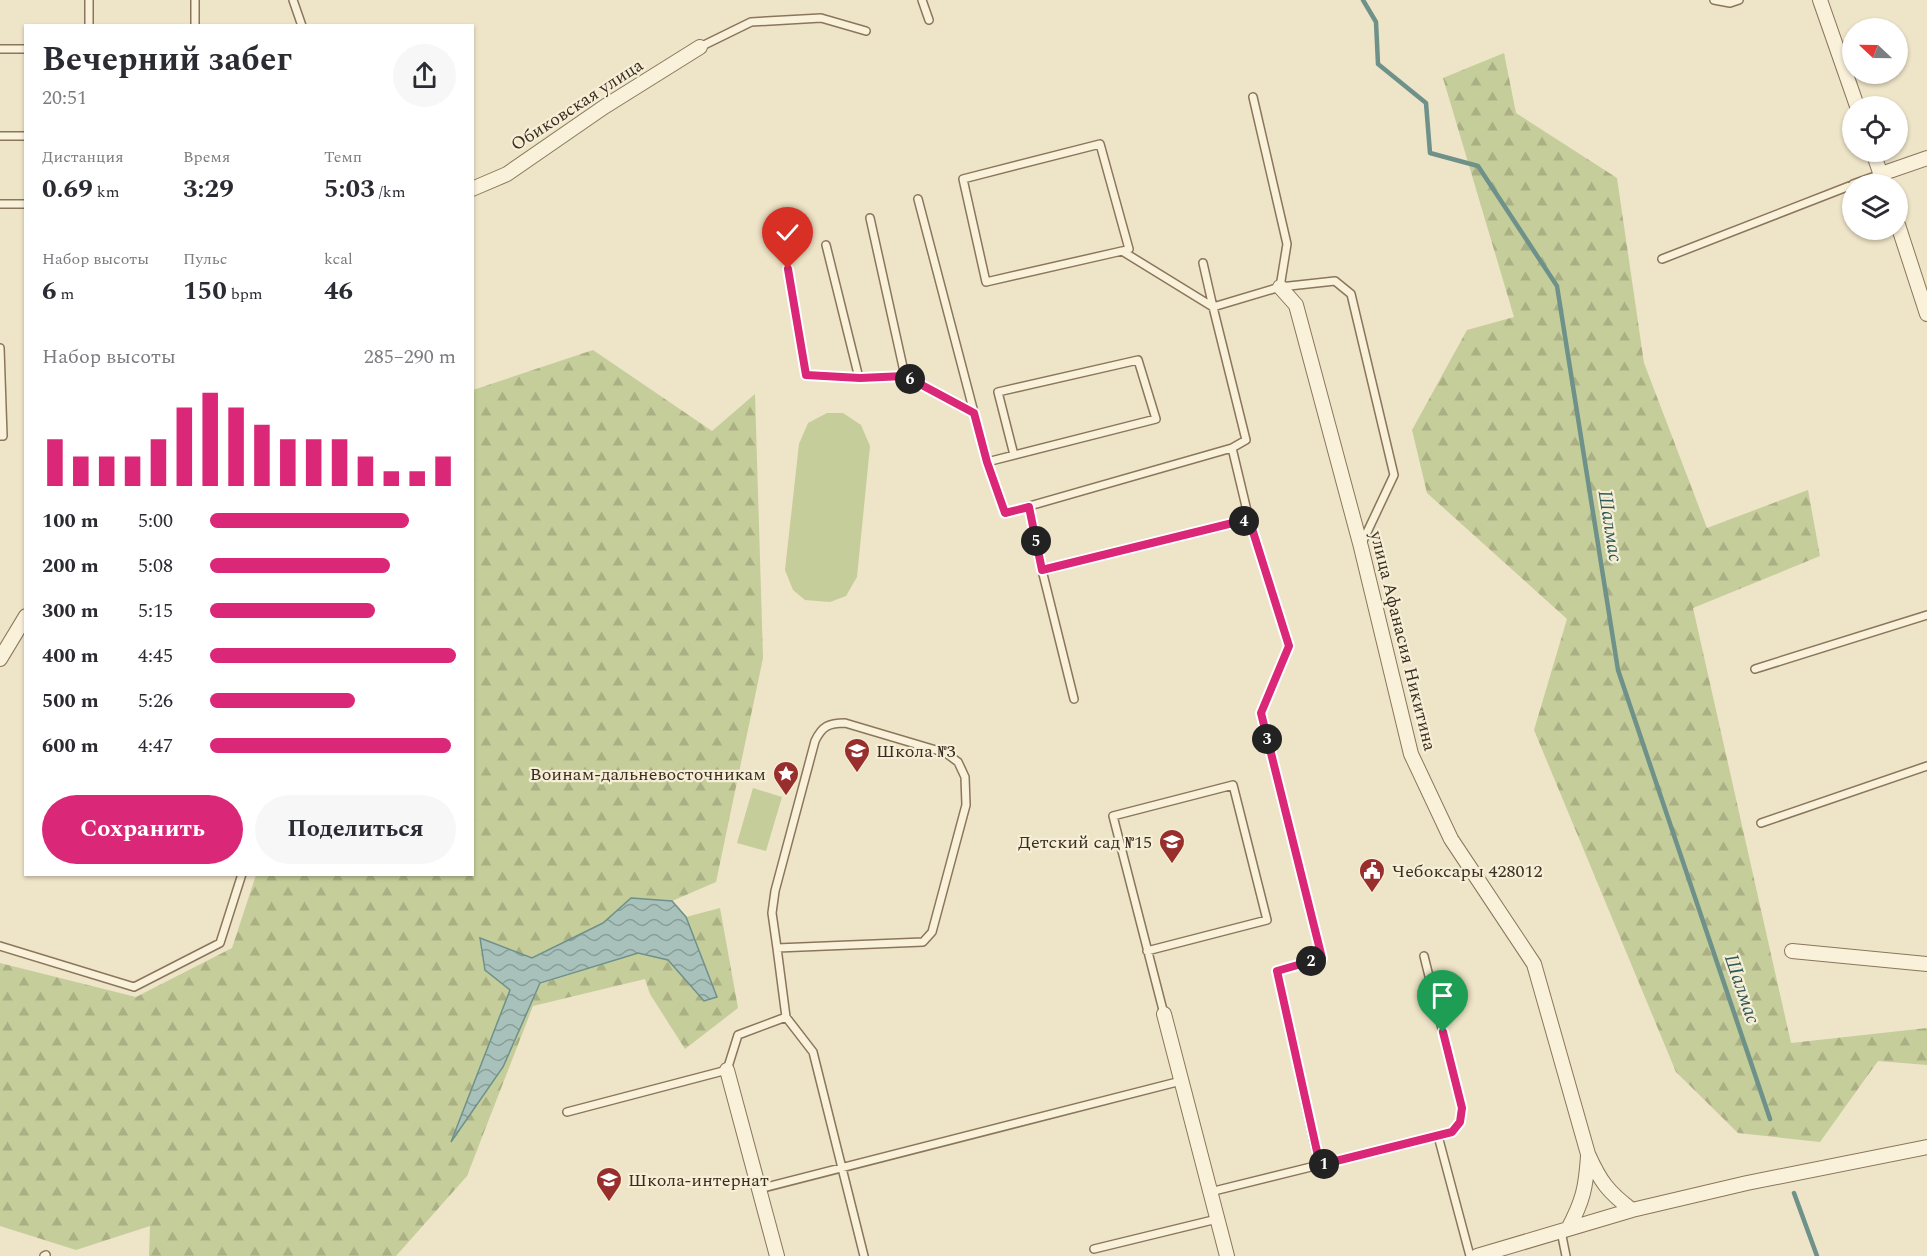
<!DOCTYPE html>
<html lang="ru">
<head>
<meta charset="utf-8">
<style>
	:root { --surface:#fff; --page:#f7f7f7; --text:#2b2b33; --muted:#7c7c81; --accent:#db2777 }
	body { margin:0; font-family:Spectral,serif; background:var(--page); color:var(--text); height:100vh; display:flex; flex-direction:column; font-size:22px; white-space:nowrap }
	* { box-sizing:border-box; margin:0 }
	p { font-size:20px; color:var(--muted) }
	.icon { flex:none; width:33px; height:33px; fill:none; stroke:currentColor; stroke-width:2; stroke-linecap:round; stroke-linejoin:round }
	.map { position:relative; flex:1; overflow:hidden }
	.panel { position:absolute; left:24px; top:24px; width:450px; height:852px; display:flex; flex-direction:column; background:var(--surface); border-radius:0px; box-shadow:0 2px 4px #0004 }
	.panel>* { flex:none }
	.needle { width:39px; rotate:292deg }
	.buttons { position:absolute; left:1842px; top:18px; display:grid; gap:12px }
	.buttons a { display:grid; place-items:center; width:66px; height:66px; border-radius:50%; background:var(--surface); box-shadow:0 2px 4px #0004; font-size:30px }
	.pin { position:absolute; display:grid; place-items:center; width:51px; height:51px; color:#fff; margin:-62px -26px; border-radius:50% 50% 50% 0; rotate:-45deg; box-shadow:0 0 6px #0007 }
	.pin .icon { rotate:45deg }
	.km { position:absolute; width:30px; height:30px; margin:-15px; border-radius:50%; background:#222; color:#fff; font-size:16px; line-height:30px; text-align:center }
	.round { display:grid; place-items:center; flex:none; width:63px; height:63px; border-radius:32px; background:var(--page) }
	.headline { display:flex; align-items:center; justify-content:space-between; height:102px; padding:0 18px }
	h1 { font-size:33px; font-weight:700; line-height:45px }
	.metrics { display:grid; grid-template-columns:repeat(3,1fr); gap:9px; height:102px; padding:6px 18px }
	.metrics div { display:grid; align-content:center }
	.metrics b { font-size:26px; font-weight:700 }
	.metrics small { font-size:16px; font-weight:400 }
	.metrics p { font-size:16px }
	.chart { height:168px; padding:12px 18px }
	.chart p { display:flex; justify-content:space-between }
	.chart svg { width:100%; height:108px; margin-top:6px; stroke:var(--accent); stroke-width:6 }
	.action { display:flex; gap:12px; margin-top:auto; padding:12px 18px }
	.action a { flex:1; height:69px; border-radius:36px; background:var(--accent); color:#fff; font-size:24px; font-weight:700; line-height:69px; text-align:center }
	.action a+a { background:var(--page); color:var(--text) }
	ul { padding:0 18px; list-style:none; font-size:20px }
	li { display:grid; grid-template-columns:96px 72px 1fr; align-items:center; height:45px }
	li i { height:15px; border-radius:8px; background:var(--accent) }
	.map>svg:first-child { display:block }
	.forest { fill:url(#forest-firs) }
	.pitch { fill:#c5cd9a }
	.water { fill:url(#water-waves); stroke:#6e918a; stroke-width:1.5 }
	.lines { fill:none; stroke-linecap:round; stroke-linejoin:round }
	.stream { stroke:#6e918a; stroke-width:4.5 }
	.lane-casing { stroke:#8a765c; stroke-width:10 }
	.street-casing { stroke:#8a765c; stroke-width:16 }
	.lane { stroke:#f9f1da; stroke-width:7 }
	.street { stroke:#f9f1da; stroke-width:14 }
	.route-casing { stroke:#fff; stroke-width:12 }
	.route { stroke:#db2777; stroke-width:8 }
	.labels { text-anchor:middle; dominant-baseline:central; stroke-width:4.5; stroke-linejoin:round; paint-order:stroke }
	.street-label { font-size:18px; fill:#3a2e20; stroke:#f6eed6 }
	.poi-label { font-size:18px; fill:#3a2e20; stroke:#f6eed6; text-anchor:start }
	.water-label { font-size:20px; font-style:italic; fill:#2f5a59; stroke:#f6eed6 }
</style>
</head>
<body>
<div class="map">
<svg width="1927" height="1256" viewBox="0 0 1927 1256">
	<defs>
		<pattern id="forest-firs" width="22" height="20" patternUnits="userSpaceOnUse" patternTransform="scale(1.5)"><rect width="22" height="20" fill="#c5cd9a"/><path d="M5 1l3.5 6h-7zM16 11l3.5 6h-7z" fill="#aab084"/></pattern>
		<pattern id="water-waves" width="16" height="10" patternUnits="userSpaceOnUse" patternTransform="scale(1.5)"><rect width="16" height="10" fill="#a8c2bb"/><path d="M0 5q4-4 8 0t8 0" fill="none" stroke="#8a9e98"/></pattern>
	</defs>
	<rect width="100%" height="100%" fill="#eee4c7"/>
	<!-- forest -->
	<path class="forest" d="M1504,53l12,60 101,65 27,185 63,165 101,-38 12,66 -127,52 98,435 136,-15v37l-49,-4 -58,81 -82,-9 -62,-61 -142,-342 33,-111 -140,-126 -15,-63 55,-100 47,-13 -71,-239z
		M593,350l119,81 43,-37 8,264 -47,224 -44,19 -41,-3 -28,25 -71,35 -47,12 25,20 -58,148 51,-71 37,-83 98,-31 30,6 36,42 12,-4 -30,-80 34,-9 18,100 -53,41 -35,-55 -5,-15 -112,27 -66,170 -71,80h-247l1,-30 -74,24 -76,-24v-263l136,34 96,-49 24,-73 216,-1 1,-484z"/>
	<!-- pitch -->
	<path class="pitch" d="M827,413h16l18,12 9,21 -13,131 -11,19 -16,6 -25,-2 -12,-10 -8,-20 14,-126 9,-21z
		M753,788l29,9 -16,54 -29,-8z"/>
	<!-- water -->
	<path class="water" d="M631,898l41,3 14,16 31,80 -13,4 -36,-41 -30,-7 -98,30 -37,84 -52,75 59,-152 -25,-20 -5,-32 52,20 71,-35z"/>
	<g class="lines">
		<!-- stream -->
		<path class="stream" d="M1363,0l13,22 2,42 48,39 4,50 48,13 79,120 61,384 152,449
			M1794,1193l23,63"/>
		<defs>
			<path id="lane" d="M89,0v26
				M195,0v26
				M293,0l9,26
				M922,0l7,20
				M1714,0l16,3 9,-3
				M700,47l51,-25 70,-4 45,13
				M0,49h26
				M1253,97l34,147 -7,43
				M0,136h26
				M1853,184l28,-10
				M918,199l69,263 18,51 227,-65
				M0,204h26
				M870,218l35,158 69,37
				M826,245l33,133 46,-2
				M1122,251l7,-2 -29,-105 -137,35 23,103 136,-31 91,56
				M1662,259l190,-74
				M1203,263l10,44
				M788,269l18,106 53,3
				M0,348l3,88h-3
				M987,462l169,-43 -18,-59 -140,32 16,63
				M1029,507l13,63 32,129
				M1042,570l207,-51
				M1755,669l172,-54
				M1761,823l166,-57
				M0,946l134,41 86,-44 22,-69
				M1147,951l120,-31 -34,-135 -120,31 51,198
				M786,1017l27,35 51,204
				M567,1112l160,-42 11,-35 48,-18 -9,-69 146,-6 9,-10 34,-127 -1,-28 -7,-15 -12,-9 -101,-30c-16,0 -23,3 -30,18l-40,150 -3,22 5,35
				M1438,1136l32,120
				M1319,1165l133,-33 8,-10 2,-13 -38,-153
				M759,1189l422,-108
				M1210,1192l109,-27 -42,-194 45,-13 -61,-245 28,-67 -40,-127 -17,-71 14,-8 -33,-133 67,-20 55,-6 16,13 43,181 -32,68
				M1561,1231l5,25
				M1094,1249l123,-30
				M44,1256l2,-1"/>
			<path id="street" d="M1820,0l37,106
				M1873,152l11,32
				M1881,174l46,-16
				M472,189l35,-15 97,-67 96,-60
				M1898,225l29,89
				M1280,287l16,18 65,242 50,207 40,85 83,125 54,190c12,27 20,38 44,56
				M0,659l26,-43
				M1792,951l135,13
				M1164,1014l63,242
				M727,1070l50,186
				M1568,1229c15,-28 18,-42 20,-73
				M1477,1256l155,-46 115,-27 180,-36"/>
		</defs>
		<!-- lane casing -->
		<use href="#lane" class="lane-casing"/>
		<!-- street casing -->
		<use href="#street" class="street-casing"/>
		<!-- lane -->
		<use href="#lane" class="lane"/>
		<!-- street -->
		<use href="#street" class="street"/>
	</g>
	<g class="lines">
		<defs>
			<path id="route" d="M788,269l18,106 54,3 45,-2 69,37 13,49 18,51 24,-6 13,63 207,-51 40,127 -28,67 61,245 -45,13 43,194 132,-33 8,-10 2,-14 -19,-76"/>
		</defs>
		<!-- route casing -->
		<use href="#route" class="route-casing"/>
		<!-- route -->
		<use href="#route" class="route"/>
	</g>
	<!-- icons -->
	<defs>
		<symbol id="school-pin" viewBox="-11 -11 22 30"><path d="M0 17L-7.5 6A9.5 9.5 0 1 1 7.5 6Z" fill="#992f2c" stroke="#f6eed6"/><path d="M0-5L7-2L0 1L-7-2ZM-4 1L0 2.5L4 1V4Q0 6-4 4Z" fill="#fff"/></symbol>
		<symbol id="sight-pin" viewBox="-11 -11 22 30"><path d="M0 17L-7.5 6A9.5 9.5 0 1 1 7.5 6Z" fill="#992f2c" stroke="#f6eed6"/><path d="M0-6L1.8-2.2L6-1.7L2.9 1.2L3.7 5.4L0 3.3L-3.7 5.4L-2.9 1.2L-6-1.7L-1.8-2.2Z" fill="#fff"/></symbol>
		<symbol id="civic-pin" viewBox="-11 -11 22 30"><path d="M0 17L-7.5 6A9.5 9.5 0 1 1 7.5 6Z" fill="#992f2c" stroke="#f6eed6"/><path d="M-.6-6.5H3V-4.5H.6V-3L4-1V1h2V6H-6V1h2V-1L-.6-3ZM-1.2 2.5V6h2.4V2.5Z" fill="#fff"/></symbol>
	</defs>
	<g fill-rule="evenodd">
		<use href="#school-pin" x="842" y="736" width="30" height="40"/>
		<use href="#sight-pin" x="771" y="759" width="30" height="40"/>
		<use href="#school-pin" x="1157" y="827" width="30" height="40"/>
		<use href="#civic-pin" x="1357" y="856" width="30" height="40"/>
		<use href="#school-pin" x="594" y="1165" width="30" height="40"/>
	</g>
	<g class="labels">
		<!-- street labels -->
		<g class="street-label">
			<text transform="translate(577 105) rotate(-33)">Обиковская улица</text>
			<text transform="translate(1403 641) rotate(76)">улица Афанасия Никитина</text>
		</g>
		<!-- poi labels -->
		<g class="poi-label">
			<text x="876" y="751">Школа №3</text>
			<text x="766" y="774" text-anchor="end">Воинам-дальневосточникам</text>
			<text x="1152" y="842" text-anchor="end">Детский сад №15</text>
			<text x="1392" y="871">Чебоксары 428012</text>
			<text x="628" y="1180">Школа-интернат</text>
		</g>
		<!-- water labels -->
		<g class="water-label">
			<text transform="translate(1610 526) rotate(81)">Шалмас</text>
			<text transform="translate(1742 989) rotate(71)">Шалмас</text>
		</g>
	</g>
</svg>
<div class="buttons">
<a><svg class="needle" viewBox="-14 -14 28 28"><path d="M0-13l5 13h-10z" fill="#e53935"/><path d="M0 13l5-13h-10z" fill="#7c7c81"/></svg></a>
<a><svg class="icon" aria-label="locate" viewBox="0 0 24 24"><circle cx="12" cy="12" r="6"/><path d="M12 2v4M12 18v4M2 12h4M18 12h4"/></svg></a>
<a><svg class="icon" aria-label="layers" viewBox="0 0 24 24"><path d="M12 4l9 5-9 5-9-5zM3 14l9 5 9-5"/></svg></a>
</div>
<div class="pin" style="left:1443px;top:1032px;background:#1e9e55"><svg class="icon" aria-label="arrive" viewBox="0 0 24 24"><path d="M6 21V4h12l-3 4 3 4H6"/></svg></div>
<div class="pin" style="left:788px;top:269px;background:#d93025"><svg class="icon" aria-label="check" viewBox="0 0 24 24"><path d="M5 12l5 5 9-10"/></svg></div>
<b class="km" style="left:1324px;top:1164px">1</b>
<b class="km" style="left:1311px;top:961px">2</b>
<b class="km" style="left:1267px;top:739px">3</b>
<b class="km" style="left:1244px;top:521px">4</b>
<b class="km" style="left:1036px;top:541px">5</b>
<b class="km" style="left:910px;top:379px">6</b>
<section class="panel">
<div class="headline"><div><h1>Вечерний забег</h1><p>20:51</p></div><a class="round"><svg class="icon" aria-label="share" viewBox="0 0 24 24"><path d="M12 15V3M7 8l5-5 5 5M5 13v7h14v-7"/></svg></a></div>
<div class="metrics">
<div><p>Дистанция</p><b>0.69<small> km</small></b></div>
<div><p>Время</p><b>3:29</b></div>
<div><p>Темп</p><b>5:03<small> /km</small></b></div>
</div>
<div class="metrics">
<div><p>Набор высоты</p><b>6<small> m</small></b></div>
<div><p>Пульс</p><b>150<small> bpm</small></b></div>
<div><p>kcal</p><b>46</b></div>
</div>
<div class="chart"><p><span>Набор высоты</span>285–290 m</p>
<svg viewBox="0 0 160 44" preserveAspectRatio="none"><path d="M5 44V25M15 44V32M25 44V32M35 44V32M45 44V25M55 44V12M65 44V6M75 44V12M85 44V19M95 44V25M105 44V25M115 44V25M125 44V32M135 44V38M145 44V38M155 44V32"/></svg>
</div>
<ul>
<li><b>100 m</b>5:00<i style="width:81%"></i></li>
<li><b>200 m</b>5:08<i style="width:73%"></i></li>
<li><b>300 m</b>5:15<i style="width:67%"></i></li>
<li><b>400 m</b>4:45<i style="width:100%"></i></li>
<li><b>500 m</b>5:26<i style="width:59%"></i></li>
<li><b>600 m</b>4:47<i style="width:98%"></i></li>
</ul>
<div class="action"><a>Сохранить</a><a>Поделиться</a></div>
</section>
</div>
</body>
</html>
